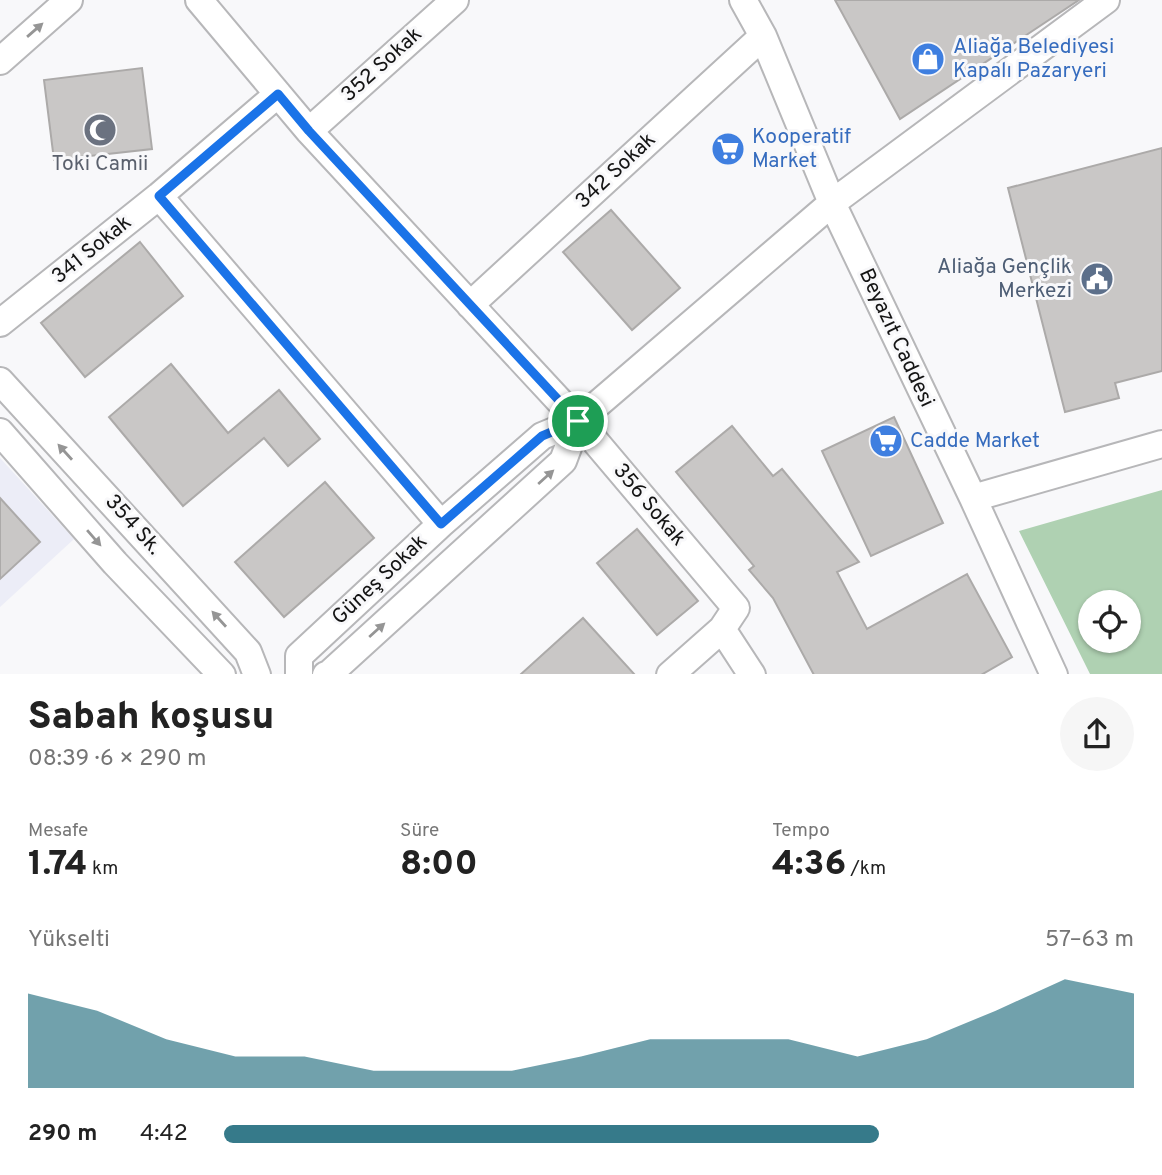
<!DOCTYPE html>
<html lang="tr">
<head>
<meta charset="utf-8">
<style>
	:root { --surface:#fff; --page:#f6f6f6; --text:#222; --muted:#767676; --accent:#367a8a }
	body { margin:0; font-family:Overpass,sans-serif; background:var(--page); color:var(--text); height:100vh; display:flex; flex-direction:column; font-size:26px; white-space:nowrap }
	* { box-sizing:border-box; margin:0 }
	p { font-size:23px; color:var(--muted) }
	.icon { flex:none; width:38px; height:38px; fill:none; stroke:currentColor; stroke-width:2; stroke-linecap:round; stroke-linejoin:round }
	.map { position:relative; height:674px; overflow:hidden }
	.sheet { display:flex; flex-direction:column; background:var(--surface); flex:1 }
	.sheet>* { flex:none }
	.tools { position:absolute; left:1078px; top:590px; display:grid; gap:14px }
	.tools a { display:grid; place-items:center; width:63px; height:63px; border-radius:50%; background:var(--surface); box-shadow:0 2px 5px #0004; font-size:35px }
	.pin { position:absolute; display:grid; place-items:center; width:60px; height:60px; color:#fff; margin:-30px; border:4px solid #fff; border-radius:50%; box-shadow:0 2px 7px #0007 }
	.round { display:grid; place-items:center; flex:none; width:74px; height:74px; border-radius:37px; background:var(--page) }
	.headline { display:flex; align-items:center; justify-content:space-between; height:119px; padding:0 28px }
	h1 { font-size:38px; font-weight:800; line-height:52px }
	.metrics { display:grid; grid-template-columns:repeat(3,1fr); gap:10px; height:119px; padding:7px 28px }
	.metrics div { display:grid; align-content:center }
	.metrics b { font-size:35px; font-weight:800 }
	.metrics small { font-size:19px; font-weight:400 }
	.metrics p { font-size:19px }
	.chart { height:196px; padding:14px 28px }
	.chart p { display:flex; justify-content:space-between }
	.chart svg { width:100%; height:126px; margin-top:7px; fill:var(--accent); opacity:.7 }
	ul { padding:0 28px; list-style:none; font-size:23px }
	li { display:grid; grid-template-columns:112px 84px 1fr; align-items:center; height:52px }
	li i { height:18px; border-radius:9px; background:var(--accent) }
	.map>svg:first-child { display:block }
	.built { fill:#ecedf7 }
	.green { fill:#afd1b2; fill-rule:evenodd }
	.building { fill:#c9c7c6; stroke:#acaaa9; stroke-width:2 }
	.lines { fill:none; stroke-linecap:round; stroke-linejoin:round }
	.minor-casing { stroke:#b7b7b9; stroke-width:30 }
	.minor { stroke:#fff; stroke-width:26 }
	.oneway { fill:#959595 }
	.route-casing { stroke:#fff; stroke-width:14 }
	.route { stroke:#1a73e8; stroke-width:9 }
	.labels { text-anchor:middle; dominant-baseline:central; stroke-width:6; stroke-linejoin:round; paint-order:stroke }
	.shop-label { font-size:21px; fill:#366cbe; stroke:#f8f8fa; text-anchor:start }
	.street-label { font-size:21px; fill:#141414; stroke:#f8f8fa }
	.worship-label { font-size:21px; fill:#5b616d; stroke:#f8f8fa }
	.service-label { font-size:21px; fill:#4e5e75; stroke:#f8f8fa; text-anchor:end }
</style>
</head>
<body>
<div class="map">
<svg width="1162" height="675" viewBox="0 0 1162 675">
	<rect width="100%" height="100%" fill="#f8f8fa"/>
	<!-- built -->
	<path class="built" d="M0,458l74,81 -74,68z"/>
	<!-- green -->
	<path class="green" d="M1162,490v184h-72l-71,-143zM1090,602h39v38h-39z"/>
	<!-- building -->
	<path class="building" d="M835,0h244l-179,119z
		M142,68l10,81 -98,11 -10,-80z
		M1162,148v223l-47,12 4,15 -54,14 -57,-224z
		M611,210l69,78 -48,42 -69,-78z
		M140,242l43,54 -98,81 -44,-54z
		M171,364l57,69 51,-43 41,49 -32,27 -24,-28 -81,68 -74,-89z
		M894,417l49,106 -72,33 -49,-105z
		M732,426l41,50 9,-7 77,93 -22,10 30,57 100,-55 45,83 -31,18h-167l-41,-77 -24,-28 5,-4 -78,-94z
		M325,482l49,56 -90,79 -49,-55z
		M0,498l40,44 -40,37z
		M637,529l61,72 -41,34 -60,-72z
		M583,618l52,57h-115z"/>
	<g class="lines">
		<defs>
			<path id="minor" d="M199,0l110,131 269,290 158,187 -14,21 30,46
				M743,0l20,36 69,167 141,295 81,177
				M0,61l69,-61
				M309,131l146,-131
				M159,196l282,328
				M470,305l293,-269
				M0,323l159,-127 119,-102
				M0,381l248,271 9,23
				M0,432l115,131 107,112
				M973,498l189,-54
				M299,675v-19l142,-132 101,-88 36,-15 254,-218 274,-203
				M326,675l3,-1 234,-213 15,-40
				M670,675l52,-46"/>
		</defs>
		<!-- minor casing -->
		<use href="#minor" class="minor-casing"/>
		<!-- minor -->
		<use href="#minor" class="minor"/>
	</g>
	<!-- one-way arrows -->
	<defs><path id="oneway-solid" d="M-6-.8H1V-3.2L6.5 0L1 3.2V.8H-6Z" transform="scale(1.75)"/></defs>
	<g class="oneway">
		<use href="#oneway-solid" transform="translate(35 30) rotate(-41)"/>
		<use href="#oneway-solid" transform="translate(65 452) rotate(-132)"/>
		<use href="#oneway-solid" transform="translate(546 477) rotate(-42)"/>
		<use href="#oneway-solid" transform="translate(94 538) rotate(49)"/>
		<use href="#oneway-solid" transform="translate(219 619) rotate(-132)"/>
		<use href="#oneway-solid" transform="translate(377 630) rotate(-42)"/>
	</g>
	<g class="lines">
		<defs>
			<path id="route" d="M278,94l31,37 269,290 -36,15 -101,88 -282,-328z"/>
		</defs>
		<!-- route casing -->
		<use href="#route" class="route-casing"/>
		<!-- route -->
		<use href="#route" class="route"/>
	</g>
	<!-- icons -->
	<defs>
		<symbol id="shop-disc" viewBox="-11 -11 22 22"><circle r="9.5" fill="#3f7fe0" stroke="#f8f8fa"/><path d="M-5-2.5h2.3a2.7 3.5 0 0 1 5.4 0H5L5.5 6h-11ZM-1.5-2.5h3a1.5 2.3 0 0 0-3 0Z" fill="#fff"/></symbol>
		<symbol id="mosque-disc" viewBox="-11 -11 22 22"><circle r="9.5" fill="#6b7280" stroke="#f8f8fa"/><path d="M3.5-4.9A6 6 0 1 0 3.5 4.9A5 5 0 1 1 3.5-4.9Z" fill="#fff"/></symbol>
		<symbol id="supermarket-disc" viewBox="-11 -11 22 22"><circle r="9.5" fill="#3f7fe0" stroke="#f8f8fa"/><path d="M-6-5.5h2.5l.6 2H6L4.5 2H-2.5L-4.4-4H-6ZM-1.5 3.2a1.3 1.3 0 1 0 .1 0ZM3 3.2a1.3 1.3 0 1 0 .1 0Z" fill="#fff"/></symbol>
		<symbol id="civic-disc" viewBox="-11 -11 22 22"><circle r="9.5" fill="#5c6f8a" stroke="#f8f8fa"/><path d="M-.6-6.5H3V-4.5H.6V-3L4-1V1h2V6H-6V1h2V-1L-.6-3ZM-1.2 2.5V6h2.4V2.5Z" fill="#fff"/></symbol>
	</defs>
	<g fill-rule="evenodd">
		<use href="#shop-disc" x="909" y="40" width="38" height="38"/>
		<use href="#mosque-disc" x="81" y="111" width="38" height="38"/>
		<use href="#supermarket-disc" x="709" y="130" width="38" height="38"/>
		<use href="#civic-disc" x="1078" y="260" width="38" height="38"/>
		<use href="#supermarket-disc" x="867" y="422" width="38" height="38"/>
	</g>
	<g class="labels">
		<!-- shop labels -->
		<g class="shop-label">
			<text x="953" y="47">Aliağa Belediyesi<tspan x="953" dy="24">Kapalı Pazaryeri</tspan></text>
			<text x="752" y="137">Kooperatif<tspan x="752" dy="24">Market</tspan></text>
			<text x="910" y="441">Cadde Market</text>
		</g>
		<!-- street labels -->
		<g class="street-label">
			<text transform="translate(382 65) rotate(-42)">352 Sokak</text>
			<text transform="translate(616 171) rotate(-43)">342 Sokak</text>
			<text transform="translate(92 250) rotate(-39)">341 Sokak</text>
			<text transform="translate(896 338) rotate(65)">Beyazıt Caddesi</text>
			<text transform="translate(649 505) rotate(50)">356 Sokak</text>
			<text transform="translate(133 525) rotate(48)">354 Sk.</text>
			<text transform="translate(380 580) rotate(-43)">Güneş Sokak</text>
		</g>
		<!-- worship labels -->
		<g class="worship-label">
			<text x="100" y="164">Toki Camii</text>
		</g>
		<!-- service labels -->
		<g class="service-label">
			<text x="1072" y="267">Aliağa Gençlik<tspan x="1072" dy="24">Merkezi</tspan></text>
		</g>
	</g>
</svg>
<div class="tools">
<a><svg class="icon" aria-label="locate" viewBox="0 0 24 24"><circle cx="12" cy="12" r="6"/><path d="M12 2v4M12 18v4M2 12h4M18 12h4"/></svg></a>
</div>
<div class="pin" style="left:578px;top:421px;background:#1e9e55"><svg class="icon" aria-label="arrive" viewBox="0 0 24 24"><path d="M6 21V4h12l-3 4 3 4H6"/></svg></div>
</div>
<section class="sheet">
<div class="headline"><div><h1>Sabah koşusu</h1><p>08:39 · 6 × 290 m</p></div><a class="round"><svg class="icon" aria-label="share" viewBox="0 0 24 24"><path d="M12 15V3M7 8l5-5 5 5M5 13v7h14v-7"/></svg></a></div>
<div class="metrics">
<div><p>Mesafe</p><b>1.74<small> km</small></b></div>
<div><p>Süre</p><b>8:00</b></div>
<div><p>Tempo</p><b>4:36<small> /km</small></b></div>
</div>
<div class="chart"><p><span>Yükselti</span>57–63 m</p>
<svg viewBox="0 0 160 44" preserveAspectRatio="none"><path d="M0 44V11L10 17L20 27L30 33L40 33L50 38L60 38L70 38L80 33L90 27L100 27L110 27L120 33L130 27L140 17L150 6L160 11V44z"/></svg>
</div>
<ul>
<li><b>290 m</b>4:42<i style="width:72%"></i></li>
</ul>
</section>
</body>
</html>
